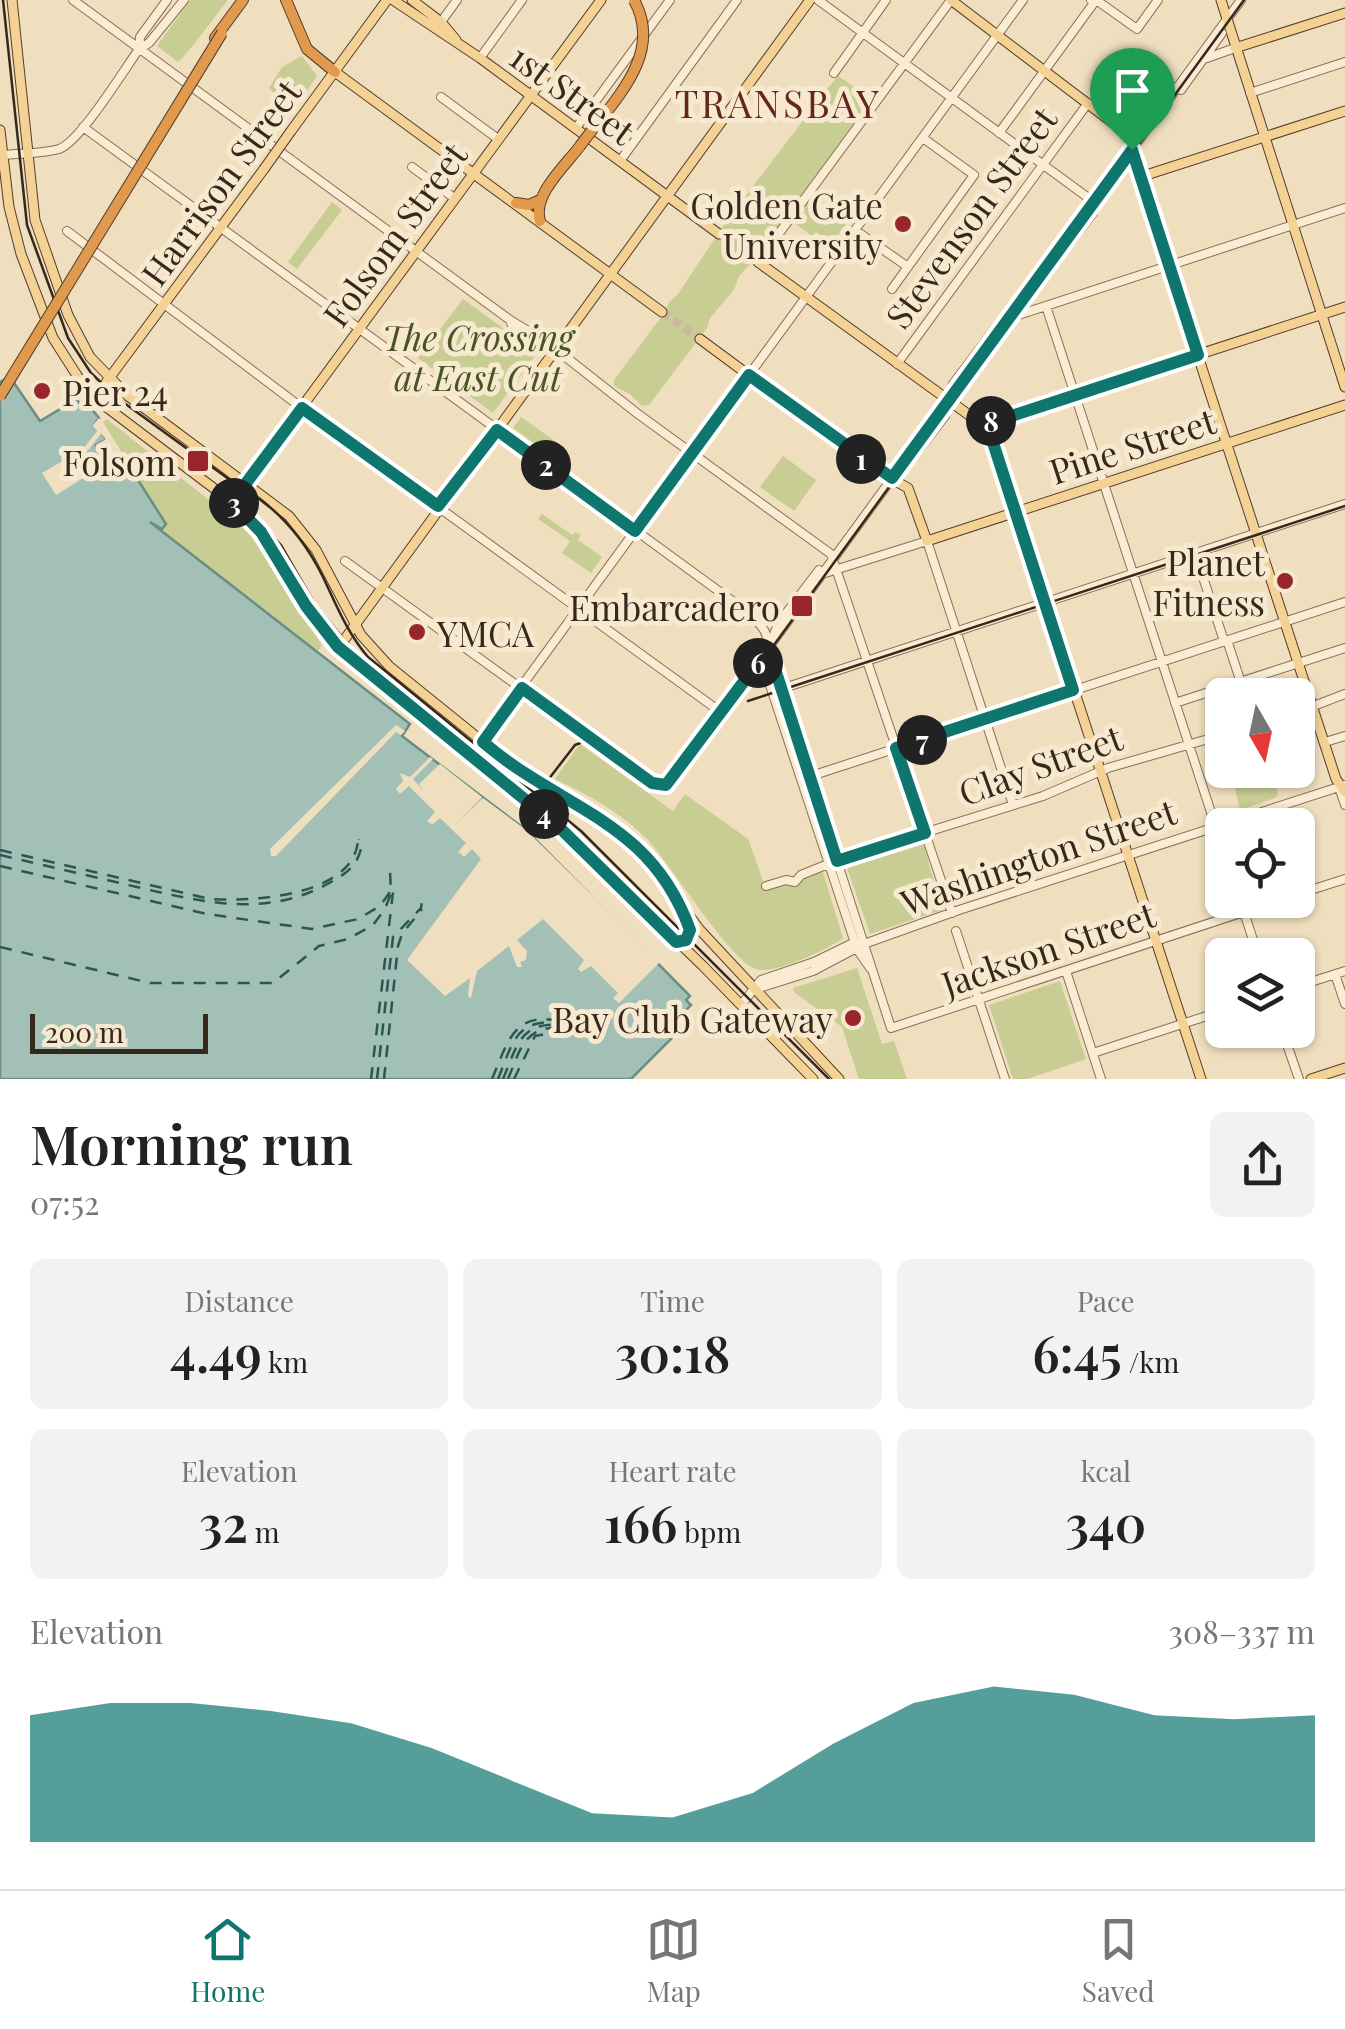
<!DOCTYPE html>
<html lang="en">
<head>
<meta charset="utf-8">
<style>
	:root { --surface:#fff; --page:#f2f2f2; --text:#222; --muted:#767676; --line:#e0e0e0; --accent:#0f766e }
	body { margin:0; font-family:"Playfair Display",serif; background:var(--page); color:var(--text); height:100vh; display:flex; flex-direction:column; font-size:38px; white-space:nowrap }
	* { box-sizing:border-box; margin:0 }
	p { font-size:32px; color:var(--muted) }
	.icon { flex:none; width:55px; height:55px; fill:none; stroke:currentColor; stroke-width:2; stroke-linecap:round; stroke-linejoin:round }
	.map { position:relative; height:1079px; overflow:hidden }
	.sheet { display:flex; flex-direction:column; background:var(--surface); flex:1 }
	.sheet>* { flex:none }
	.needle { width:65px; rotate:171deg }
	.fabs { position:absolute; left:1205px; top:678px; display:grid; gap:20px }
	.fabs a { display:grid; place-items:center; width:110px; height:110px; border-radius:15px; background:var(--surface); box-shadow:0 2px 8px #0004; font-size:50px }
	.scale { position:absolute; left:30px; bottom:25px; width:178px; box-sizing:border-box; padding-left:10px; border:5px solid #37281c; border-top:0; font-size:28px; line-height:35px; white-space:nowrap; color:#37281c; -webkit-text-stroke:8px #f6e9cf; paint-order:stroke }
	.pin { position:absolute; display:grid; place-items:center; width:85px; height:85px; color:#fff; margin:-102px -42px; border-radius:50% 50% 50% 0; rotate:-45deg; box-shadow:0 0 10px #0007 }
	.pin .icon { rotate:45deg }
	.km { position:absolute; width:50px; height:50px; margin:-25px; border-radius:50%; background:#222; color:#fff; font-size:28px; line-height:50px; text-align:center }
	.round { display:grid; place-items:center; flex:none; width:105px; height:105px; border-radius:15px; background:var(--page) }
	.head { display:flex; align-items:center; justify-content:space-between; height:170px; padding:0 30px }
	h1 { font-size:55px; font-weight:600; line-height:75px }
	.metrics { display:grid; grid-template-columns:repeat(3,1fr); gap:15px; height:170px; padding:10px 30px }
	.metrics div { display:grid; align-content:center; border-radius:15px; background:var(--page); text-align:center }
	.metrics b { font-size:50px; font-weight:600 }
	.metrics small { font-size:28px; font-weight:400 }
	.metrics p { font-size:28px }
	.chart { height:280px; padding:20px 30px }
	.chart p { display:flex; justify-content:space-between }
	.chart svg { width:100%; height:180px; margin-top:10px; fill:var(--accent); opacity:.7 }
	.tabs { display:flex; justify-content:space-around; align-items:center; height:140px; border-top:2px solid var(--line); background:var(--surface); font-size:28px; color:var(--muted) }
	.tabs a { display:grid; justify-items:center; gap:5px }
	.tabs .selected { color:var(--accent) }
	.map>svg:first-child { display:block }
	.green { fill:#c8cd93 }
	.water { fill:#a3c0b6; stroke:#6a8e84; stroke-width:2.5 }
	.pier { fill:#efdfbf }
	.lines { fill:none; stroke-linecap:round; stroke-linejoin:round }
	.ferry { stroke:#2b5753; stroke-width:2.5; stroke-dasharray:12 10; stroke-linecap:butt }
	.major-tunnel { stroke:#caba9e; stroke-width:9; stroke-dasharray:9 4.5; stroke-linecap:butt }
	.minor-casing { stroke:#886f57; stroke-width:10 }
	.major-casing { stroke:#553d2c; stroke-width:11 }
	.highway-casing { stroke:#553d2c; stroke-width:12 }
	.minor { stroke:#f9ecd3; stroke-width:8 }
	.major { stroke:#f4d295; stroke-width:9 }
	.highway { stroke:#e19a4d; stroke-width:10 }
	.tram { stroke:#37281c; stroke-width:2.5 }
	.major-bridge-casing { stroke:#553d2c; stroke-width:11; stroke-linecap:butt }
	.highway-bridge-casing { stroke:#553d2c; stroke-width:12; stroke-linecap:butt }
	.major-bridge { stroke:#f4d295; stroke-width:9 }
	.highway-bridge { stroke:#e19a4d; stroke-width:10 }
	.route-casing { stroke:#fff; stroke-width:20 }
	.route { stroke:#0f766e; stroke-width:12 }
	.poi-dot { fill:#98262b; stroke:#f6e9cf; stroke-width:4 }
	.labels { text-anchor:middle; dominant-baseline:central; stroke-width:10; stroke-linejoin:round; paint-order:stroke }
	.street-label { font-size:35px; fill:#37281c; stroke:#f6e9cf }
	.poi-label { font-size:35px; fill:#37281c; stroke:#f6e9cf; text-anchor:end }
	.park-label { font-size:35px; font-style:italic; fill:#495422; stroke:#f6e9cf }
	.neighbourhood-label { font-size:38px; letter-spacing:2.5px; fill:#65271a; stroke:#f6e9cf }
</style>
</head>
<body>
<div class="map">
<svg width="1345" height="1079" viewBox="0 0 1345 1079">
	<rect width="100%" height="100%" fill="#efdfbf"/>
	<!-- green -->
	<path class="green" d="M190,0h38c-4,5 -44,59 -50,62l-21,-16z
		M302,56l15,20 -18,26 -6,-4 -6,8 -18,-18 13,-21z
		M838,76l30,20 1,7 -106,147 -24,26 -5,14 -24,28 -3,10 -58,77 -7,1 -12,-12 -16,-8v-6l51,-68 4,-10 9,-8 47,-71 77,-101 5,-10z
		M810,200l36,24 -14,20 -16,-12 -4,4 -19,-14z
		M332,202l10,8 -45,59 -9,-7z
		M463,299l74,54 -44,60 -75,-55z
		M521,417l38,27 -8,11 -38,-27z
		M107,419l141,112 74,114 -4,6 -168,-129 16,2 -63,-102z
		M783,456l33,24 -22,31 -34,-24z
		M542,514l30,21 3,-3 6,3 -3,5 24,17 -11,16 -29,-20 8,-12 -32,-22z
		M580,744l93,67 12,-17 63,45 18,50 57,-17 20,66c-15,11 -68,37 -87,31 -25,-7 -86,-106 -110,-131 -26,-26 -58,-43 -91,-59z
		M1231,770h28l3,8 10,-3 6,19 -3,4 -35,12z
		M919,842l5,4 18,64 -72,24 -24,-69z
		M857,968l25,76 12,-3 13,38h-48l-17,-52 -48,-35 -1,-4z
		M1060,981l26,78 -59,20h-14l-24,-74z"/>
	<!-- water -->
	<path class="water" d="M10,377l30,44 37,-22 3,6 10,2 9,11 -6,8 14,13 -11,6 13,21 15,-8 42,66 -4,5 -12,-7 260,202 -8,12 124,94 164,166 -4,4 5,5 -23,24 6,7 -43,43h-631v-697z"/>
	<!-- pier -->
	<path class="pier" d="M99,418l3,4 -3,4 12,11 -8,10 8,13 10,-7 3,5 -15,9 -13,-22 10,-6 -5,-5 -16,20 11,16 -40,25 -14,-22 41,-24 14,-18 -5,-5z
		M396,725l9,6 -4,4 -5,-3 -120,124h-5l-1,-7z
		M430,757l3,2 -20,20 11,12 -5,-7 21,-20 42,33 -25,26 26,-25 43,32 134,132 -41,41 -6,-5 5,-5 -27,-27 -10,6 -3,-3 6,-9 -41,-41 -26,21 10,11 -1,9 -6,2 2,5h-5l-8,-21 -32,25 -6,27 -3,-2 2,-18 -25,18 -38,-36 74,-101 -9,-10 -8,8 -3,-3 -3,-2 8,-9 -26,-25 -8,7 -5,-4 8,-9 -26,-26 -9,8 -4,-5 7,-8 -3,-8 10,4z"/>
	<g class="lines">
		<!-- ferry -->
		<path class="ferry" d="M0,850l210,49c42,3 143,-3 148,-58
			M0,855c43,10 86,20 128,30 70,16 137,35 203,-3 16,-9 25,-15 30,-33l-2,-10
			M0,866l207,48 105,15 46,-10 22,-13 10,-14
			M0,947l150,36h123l46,-37 29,-7 25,-14 12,-16 6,-16 -1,-22
			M371,1079l22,-187
			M377,1079l16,-142 28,-29 1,-7
			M384,1079l14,-133 4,-12 20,-25
			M492,1079c17,-40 22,-69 72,-57l9,14
			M498,1079c15,-37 18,-62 65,-56l3,4
			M503,1079c14,-33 17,-58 59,-54l6,7
			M508,1079c13,-31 15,-51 53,-52l10,8
			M514,1079l21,-43 27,-5"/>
		<!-- major-tunnel -->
		<path class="major-tunnel" d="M719,234l39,28
			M662,312l38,27"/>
		<defs>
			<path id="minor" d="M73,0l437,320 38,23 90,71 193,140 121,359
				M818,0l276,202
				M1091,0l8,2 38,27 21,-29
				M441,22l16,-22
				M139,49l1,-12 27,-37
				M480,58l42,-58
				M1207,58l28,-10
				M834,73l52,-73
				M1181,90l41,-57
				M1250,93l95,-31
				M441,97l57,42
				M83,127l652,476c10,9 31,21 32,36 2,14 -3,26 1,40l89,270 13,19
				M576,128l94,-128
				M999,133l97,-133
				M1135,141l4,-11 33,-43
				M2,155c18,-2 40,-1 57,-6 21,-7 65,-79 80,-100l10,-6 35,-43
				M620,161l117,-161
				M412,167l42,31
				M855,230l53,37
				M67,231l243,183 412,299
				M1065,249l28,-36 1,-10
				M758,262l193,-262
				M892,289l82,-114 -51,-37
				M1046,306l176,540
				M1009,318l336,-110
				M510,320l3,8 29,22 14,-1
				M897,364l191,-261
				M911,460l34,-44 8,-32 41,-54
				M1195,553l29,88
				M345,561l307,222 9,3 8,-2 572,-784
				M822,574l105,-33 86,264
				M773,637l5,-13 41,-54
				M1227,640l18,55
				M766,652l9,17 116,359 389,-128
				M781,689l564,-185
				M1175,703l170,-55
				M1298,712l47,-18
				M1325,742l20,-6
				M472,754l551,-754
				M805,778l540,-176
				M1339,787l6,18
				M766,886l20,-6 9,2 6,-7 42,-17 200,-62 65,-28 114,-33
				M1298,894l47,-15
				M1240,900l18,55
				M956,931l49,148
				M1066,971l35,108
				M1335,974l10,30
				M1298,986l47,-15
				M756,989l57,-18 51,-27 95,-34 386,-125
				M741,1005l20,-25 53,-18 41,-20
				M1282,1030l17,49
				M1093,1053l129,-42"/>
			<path id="major" d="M12,0l23,220 33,95 22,42 38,39 161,120 27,34 45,85 28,31 130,105 82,46 37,30 62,83 139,149
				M393,0l87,58 239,176
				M412,0l29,22 15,18
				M951,0l178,135 6,28 201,616 9,13
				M1221,0l124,387
				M1235,48l110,-35
				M335,72l327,240
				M0,130l9,77 12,47 32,84 25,39 27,29 127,96 38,42 36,62 33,41 222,182 142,137 110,113
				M291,131l96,-131
				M1140,177l205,-66
				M758,262l222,161h7l358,-116
				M700,339l181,134 27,15 19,53 418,-136
				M96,396l168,-227
				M987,423l214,656
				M232,502l369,-502
				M339,647l471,-647
				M531,803l11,-9 16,5
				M676,942l11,-2 4,-6 -7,-18
				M1311,1079l34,-11"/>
			<path id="highway" d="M286,0l21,49 28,23
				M215,38l28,-38
				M516,203l13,2 11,-5
				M540,221c-8,-26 25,-55 40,-75"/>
		</defs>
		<!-- minor casing -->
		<use href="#minor" class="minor-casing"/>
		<!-- major casing -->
		<use href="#major" class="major-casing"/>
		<!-- highway casing -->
		<use href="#highway" class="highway-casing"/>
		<!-- minor -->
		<use href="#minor" class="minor"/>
		<!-- major -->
		<use href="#major" class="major"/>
		<!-- highway -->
		<use href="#highway" class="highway"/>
		<!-- tram -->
		<path class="tram" d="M3,0l24,225 41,113 23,35 25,24 125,91
			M230,480c40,21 71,53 92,95 14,29 25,58 46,82l213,174 248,248
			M226,485l55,60 34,59 27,33
			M748,701l597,-195
			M486,756l-5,-12 2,-7 31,-43 10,-4 10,3 60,44
			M524,788l6,3 11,-2 34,-44 13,-5 67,47 8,2 9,-4 572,-785"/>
		<defs>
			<path id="major-bridge" d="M264,169l27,-38"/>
			<path id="highway-bridge" d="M580,146c31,-43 85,-90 54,-146
				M0,396l222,-363"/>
		</defs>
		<!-- major-bridge casing -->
		<use href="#major-bridge" class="major-bridge-casing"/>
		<!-- highway-bridge casing -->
		<use href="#highway-bridge" class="highway-bridge-casing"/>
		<!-- major-bridge -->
		<use href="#major-bridge" class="major-bridge"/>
		<!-- highway-bridge -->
		<use href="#highway-bridge" class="highway-bridge"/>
	</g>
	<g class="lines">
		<defs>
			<path id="route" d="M1132,150l66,205 -211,69 86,266 -177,58 29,85 -88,28 -62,-192 -9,-17 -100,133 -14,-2 -130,-95 -39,54c80,69 167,77 207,188l-4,10 -10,2 -115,-113 -223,-182 -32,-41 -45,-74 -29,-30 70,-94 136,98 59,-76 138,101 114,-156 143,103z"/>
		</defs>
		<!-- route casing -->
		<use href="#route" class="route-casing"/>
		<!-- route -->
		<use href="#route" class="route"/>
	</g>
	<!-- markers -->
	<g class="poi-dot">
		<circle cx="903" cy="224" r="10"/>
		<circle cx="42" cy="391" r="10"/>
		<rect x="186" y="449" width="24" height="24" rx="5"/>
		<circle cx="1285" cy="581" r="10"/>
		<rect x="790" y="594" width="24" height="24" rx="5"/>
		<circle cx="417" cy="632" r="10"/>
		<circle cx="853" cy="1018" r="10"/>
	</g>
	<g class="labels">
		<!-- street labels -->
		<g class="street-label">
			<text transform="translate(573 93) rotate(36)">1st Street</text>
			<text transform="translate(220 182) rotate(-54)">Harrison Street</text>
			<text transform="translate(970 217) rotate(-54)">Stevenson Street</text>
			<text transform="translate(394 234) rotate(-54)">Folsom Street</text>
			<text transform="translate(1132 445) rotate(-18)">Pine Street</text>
			<text transform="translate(1040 764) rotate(-20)">Clay Street</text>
			<text transform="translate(1038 856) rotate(-19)">Washington Street</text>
			<text transform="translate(1048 948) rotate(-19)">Jackson Street</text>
		</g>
		<!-- poi labels -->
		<g class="poi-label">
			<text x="883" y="204">Golden Gate<tspan x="883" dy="40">University</tspan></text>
			<text x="62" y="391" text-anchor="start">Pier 24</text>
			<text x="176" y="461">Folsom</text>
			<text x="1265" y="561">Planet<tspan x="1265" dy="40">Fitness</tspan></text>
			<text x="780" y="606">Embarcadero</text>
			<text x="437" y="632" text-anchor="start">YMCA</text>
			<text x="833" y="1018">Bay Club Gateway</text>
		</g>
		<!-- park labels -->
		<g class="park-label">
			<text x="478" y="336">The Crossing<tspan x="478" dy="40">at East Cut</tspan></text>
		</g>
		<!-- neighbourhood labels -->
		<g class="neighbourhood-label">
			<text x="778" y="102">TRANSBAY</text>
		</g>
	</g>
</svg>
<div class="fabs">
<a><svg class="needle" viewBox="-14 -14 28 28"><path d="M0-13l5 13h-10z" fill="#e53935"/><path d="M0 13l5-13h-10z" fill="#767676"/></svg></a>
<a><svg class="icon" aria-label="locate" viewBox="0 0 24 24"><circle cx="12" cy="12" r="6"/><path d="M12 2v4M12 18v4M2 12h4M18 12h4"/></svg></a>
<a><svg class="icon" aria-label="layers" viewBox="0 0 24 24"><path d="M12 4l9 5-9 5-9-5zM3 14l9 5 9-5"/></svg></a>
</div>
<div class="scale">200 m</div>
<div class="pin" style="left:1132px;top:150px;background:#1e9e55"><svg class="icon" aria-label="arrive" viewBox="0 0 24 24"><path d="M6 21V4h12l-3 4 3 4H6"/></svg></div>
<b class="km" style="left:861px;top:459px">1</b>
<b class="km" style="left:546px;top:465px">2</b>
<b class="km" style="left:234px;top:503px">3</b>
<b class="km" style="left:544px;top:814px">4</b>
<b class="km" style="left:758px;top:663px">6</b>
<b class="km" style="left:922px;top:740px">7</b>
<b class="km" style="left:991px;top:421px">8</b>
</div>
<section class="sheet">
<div class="head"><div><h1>Morning run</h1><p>07:52</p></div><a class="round"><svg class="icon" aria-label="share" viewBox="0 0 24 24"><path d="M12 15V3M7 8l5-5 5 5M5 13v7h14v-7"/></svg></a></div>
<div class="metrics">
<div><p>Distance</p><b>4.49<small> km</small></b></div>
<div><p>Time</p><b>30:18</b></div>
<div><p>Pace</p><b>6:45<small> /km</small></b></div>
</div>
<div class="metrics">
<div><p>Elevation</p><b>32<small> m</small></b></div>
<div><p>Heart rate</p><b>166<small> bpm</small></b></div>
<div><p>kcal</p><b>340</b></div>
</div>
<div class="chart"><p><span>Elevation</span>308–337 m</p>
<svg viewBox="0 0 160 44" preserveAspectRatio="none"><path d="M0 44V13L10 10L20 10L30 12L40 15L50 21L60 29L70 37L80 38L90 32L100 20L110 10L120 6L130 8L140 13L150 14L160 13V44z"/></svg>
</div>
</section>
<nav class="tabs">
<a class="selected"><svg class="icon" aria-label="home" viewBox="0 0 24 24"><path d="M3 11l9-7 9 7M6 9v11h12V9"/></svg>Home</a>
<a><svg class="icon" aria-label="map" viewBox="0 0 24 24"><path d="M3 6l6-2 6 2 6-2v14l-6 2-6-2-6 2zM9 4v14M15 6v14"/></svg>Map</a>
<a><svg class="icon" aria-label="saved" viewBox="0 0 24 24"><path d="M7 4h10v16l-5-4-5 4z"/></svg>Saved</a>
</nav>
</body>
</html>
